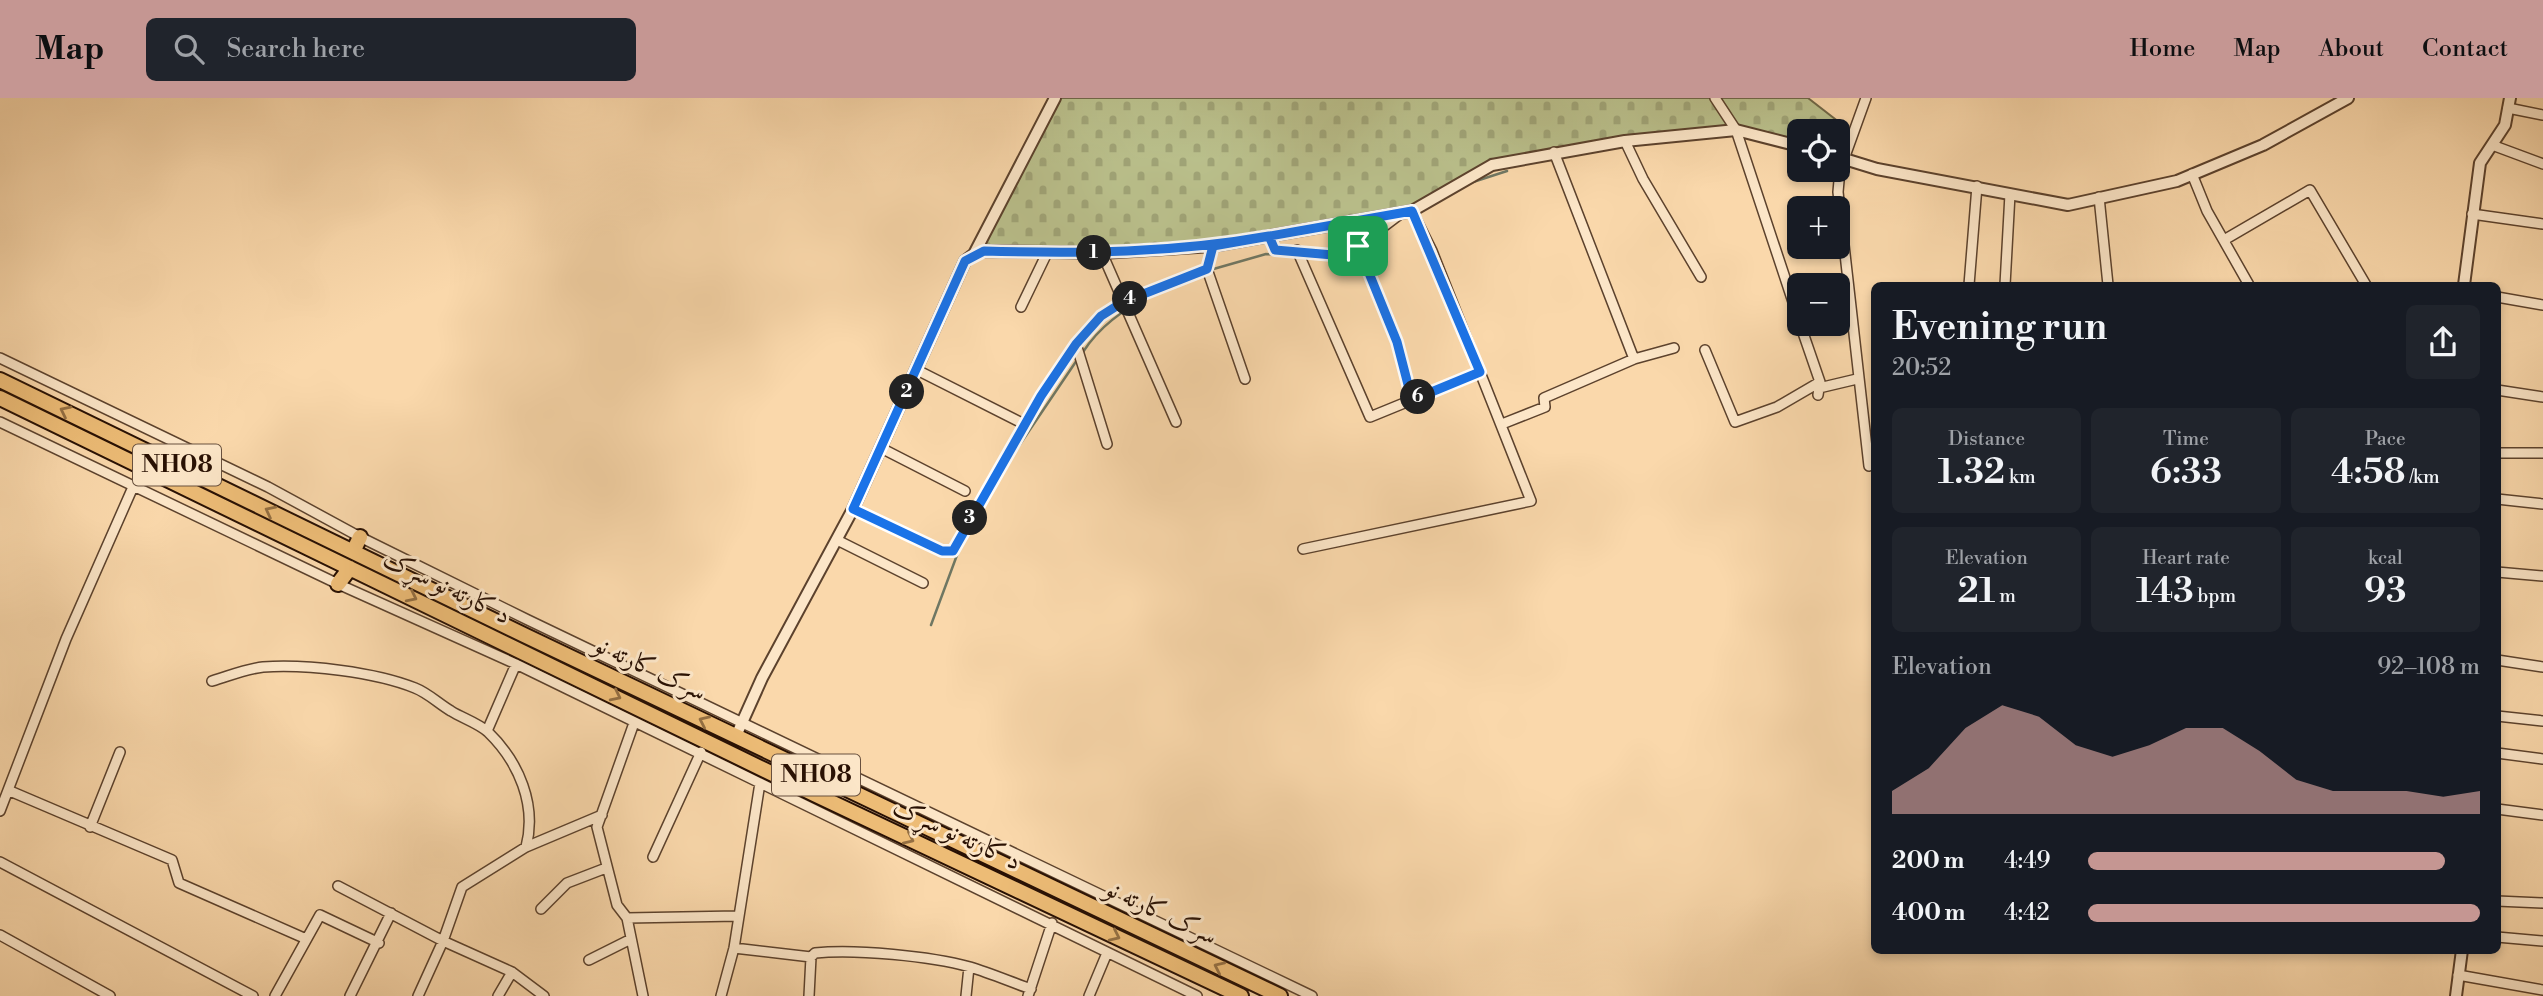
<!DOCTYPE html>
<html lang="en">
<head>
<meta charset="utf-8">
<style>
	:root { --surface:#171b24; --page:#20242c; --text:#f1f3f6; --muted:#9ea1a6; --accent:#c59692 }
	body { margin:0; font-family:"Libre Bodoni",Amiri,serif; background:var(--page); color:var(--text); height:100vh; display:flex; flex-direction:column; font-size:26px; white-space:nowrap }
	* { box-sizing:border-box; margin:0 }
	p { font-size:23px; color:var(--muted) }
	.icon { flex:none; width:38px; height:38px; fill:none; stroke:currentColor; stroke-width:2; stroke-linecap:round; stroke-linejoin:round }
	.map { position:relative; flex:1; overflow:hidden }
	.details { position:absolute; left:1871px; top:184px; width:630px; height:672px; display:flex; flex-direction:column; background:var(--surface); border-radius:10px; box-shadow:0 4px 10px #0003 }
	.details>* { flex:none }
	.tools { position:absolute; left:1787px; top:21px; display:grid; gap:14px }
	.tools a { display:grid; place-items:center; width:63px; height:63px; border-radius:10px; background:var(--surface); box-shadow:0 4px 10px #0003; font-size:35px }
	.pin { position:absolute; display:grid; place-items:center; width:60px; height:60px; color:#fff; margin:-30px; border-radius:14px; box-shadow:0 4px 10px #0006 }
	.km { position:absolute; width:35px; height:35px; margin:-18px; border-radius:50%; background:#222; color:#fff; font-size:19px; line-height:35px; text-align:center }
	.round { display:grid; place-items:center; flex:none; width:74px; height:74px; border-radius:10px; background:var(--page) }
	.head { display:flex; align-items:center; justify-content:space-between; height:119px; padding:0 21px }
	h1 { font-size:38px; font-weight:600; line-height:52px }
	.figures { display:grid; grid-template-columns:repeat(3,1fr); gap:10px; height:119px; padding:7px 21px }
	.figures div { display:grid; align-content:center; border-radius:10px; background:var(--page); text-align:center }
	.figures b { font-size:35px; font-weight:600 }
	.figures small { font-size:19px; font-weight:400 }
	.figures p { font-size:19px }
	.chart { height:196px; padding:14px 21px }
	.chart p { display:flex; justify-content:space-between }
	.chart svg { width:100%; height:126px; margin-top:7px; fill:var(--accent); opacity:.7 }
	ul { padding:0 21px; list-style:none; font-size:23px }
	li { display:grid; grid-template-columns:112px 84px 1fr; align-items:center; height:52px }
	li i { height:18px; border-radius:9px; background:var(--accent) }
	header { display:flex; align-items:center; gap:42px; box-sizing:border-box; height:98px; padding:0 35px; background:var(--accent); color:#111 }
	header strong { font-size:33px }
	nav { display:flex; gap:38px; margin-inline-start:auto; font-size:24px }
	.search { width:490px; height:63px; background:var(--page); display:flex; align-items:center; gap:18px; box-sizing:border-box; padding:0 24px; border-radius:10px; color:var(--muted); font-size:26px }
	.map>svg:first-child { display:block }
	.cemetery { fill:url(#cemetery-stones); stroke:#716848; stroke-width:2 }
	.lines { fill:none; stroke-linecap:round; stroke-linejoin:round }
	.stream { stroke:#6f7763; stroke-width:2.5 }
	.minor-casing { stroke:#5c422d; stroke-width:12 }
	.tertiary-casing { stroke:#5c422d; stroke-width:14 }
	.trunk-casing { stroke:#281003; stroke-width:18 }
	.minor { stroke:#fce6c8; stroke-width:9 }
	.tertiary { stroke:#fce6c8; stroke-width:10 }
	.trunk { stroke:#edbc76; stroke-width:14 }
	.oneway { stroke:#946f42 }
	.route-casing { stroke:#fff; stroke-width:14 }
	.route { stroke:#1a73e8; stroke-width:9 }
	.labels { text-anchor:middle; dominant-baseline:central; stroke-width:6; stroke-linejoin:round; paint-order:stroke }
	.shield { fill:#fce6c8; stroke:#68503e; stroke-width:2 }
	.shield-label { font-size:24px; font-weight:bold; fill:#281003 }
	.street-label { font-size:26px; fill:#281003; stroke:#fce6c8 }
</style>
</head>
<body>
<header>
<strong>Map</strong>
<div class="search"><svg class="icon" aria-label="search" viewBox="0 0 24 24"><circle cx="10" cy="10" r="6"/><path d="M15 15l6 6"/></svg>Search here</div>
<nav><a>Home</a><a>Map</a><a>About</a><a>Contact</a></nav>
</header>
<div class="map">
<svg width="2543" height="898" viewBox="0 0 2543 898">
	<defs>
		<pattern id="cemetery-stones" width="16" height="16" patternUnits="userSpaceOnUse" patternTransform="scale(1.75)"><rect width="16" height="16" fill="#bac08c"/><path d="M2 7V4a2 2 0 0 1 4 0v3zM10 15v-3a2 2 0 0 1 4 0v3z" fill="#a0a477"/></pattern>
	</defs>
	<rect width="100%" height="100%" fill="#fad8ab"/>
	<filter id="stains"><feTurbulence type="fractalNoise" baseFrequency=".00286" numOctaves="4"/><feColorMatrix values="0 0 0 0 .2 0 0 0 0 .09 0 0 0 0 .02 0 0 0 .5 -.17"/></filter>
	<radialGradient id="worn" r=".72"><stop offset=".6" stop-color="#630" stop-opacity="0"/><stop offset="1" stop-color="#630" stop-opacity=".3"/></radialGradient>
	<!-- cemetery -->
	<path class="cemetery" d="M1055,0h753l36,28 -3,32 -3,-1v-26h-39v15l-63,-16 -244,35 -80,46 -199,35 -239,8z"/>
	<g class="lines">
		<!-- stream -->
		<path class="stream" d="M1470,85l37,-12
			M1210,172l56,-16 43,3
			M1083,254c17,-26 39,-41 66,-56
			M975,422l31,-55 71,-105
			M931,527l29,-78"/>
		<defs>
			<path id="minor" d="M1715,0l21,32 63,190
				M2508,10l35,7
				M1625,43l18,38 58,98
				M2492,47l51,19
				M1554,54l80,207
				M1841,60l-3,34 31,274
				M1844,61l22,-61
				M2192,76l15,37 42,74
				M2099,99l9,88
				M2472,116l71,10
				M1269,138l6,14 58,5 25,-9 45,-34
				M2224,142l86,-50 56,95
				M1213,148l-6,23 38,110
				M1358,148l39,97 15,57
				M1297,152l73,167 110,-45
				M1102,155l74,169
				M1969,187l8,-99
				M2005,187l5,-91
				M2497,199l46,8
				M1021,209l26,-54
				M1800,226l20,58 -2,13
				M1076,246l31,100
				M1705,252l30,72 42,-15 43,-25
				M0,260l268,129 92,50 168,83 784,376
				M917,272l107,54
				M1819,290l38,-9
				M2497,292l46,7
				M0,324l338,162 178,80 681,332
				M1502,326l43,-17 -1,-9 90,-39 40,-11
				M881,350l84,43
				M2497,355h46
				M2497,401l46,5
				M853,411l89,42h11l88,-155 35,-52 25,-28 22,-14 84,-33
				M837,442l86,43
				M1303,451l228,-48 -99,-250 -20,-40
				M2497,474l46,4
				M2497,562l46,7
				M212,583c17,-5 33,-12 51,-14 44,-3 112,5 152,21 13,5 24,16 36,23 11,7 27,12 37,21 31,30 49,73 38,115
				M2497,618l46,5
				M634,625l-37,104 20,78 10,13 16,78
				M487,633l29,-67
				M2497,655l46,6
				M10,693l162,69 7,23 125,55
				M2497,711l46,6
				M0,713l66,-172 67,-152
				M90,729l30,-75
				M653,759l48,-105
				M0,764l253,134
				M338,788l105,55 69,31 32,24
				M2497,803l46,2
				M541,811l26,-26 39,-15
				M627,820l111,-2
				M0,837l110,61
				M2497,839l46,4
				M734,850l77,9 4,-4c41,-4 115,3 155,14 20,6 41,15 61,22
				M589,862l42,-21
				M2458,877l85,15
				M275,898l45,-81 59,28
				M350,898l41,-83
				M418,898l25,-55 19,-54 64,-40 76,-32
				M498,898l14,-24
				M721,898l13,-48 26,-165
				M809,898l2,-39
				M966,898l3,-29
				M1028,898l24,-73
				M1089,898l18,-43"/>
			<path id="tertiary" d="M1838,59l39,12 191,36 109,-24 86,-36 85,-47
				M974,156l10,-3 118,2 111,-7 199,-35 80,-46 133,-24 111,-11 63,16
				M2464,187l16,-122 25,-38 5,-27
				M736,638l26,-58 91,-169 112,-248 9,-7 81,-156
				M2456,898l6,-46"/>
			<path id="trunk" d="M0,282l524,255 756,361
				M0,300l814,396 427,202
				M353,454l7,-15
				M338,486l12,-16"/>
		</defs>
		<!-- minor casing -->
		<use href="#minor" class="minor-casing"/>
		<!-- tertiary casing -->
		<use href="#tertiary" class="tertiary-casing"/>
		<!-- trunk casing -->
		<use href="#trunk" class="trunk-casing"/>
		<!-- minor -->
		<use href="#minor" class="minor"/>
		<!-- tertiary -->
		<use href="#tertiary" class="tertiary"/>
		<!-- trunk -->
		<use href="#trunk" class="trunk"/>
	</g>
	<!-- one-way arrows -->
	<defs><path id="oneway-chevron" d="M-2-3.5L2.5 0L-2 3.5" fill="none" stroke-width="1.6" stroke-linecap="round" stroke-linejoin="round" transform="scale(1.75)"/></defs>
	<g class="oneway">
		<use href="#oneway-chevron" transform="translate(65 313) rotate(-154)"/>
		<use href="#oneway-chevron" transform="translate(270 413) rotate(-153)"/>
		<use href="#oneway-chevron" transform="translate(412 499) rotate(26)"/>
		<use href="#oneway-chevron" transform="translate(616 598) rotate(26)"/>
		<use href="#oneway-chevron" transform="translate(704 623) rotate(-155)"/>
		<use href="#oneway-chevron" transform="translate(909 741) rotate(25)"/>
		<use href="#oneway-chevron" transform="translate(1115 838) rotate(25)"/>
		<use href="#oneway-chevron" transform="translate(1219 869) rotate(-155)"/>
	</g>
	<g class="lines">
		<defs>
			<path id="route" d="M1358,148l-25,9 -58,-5 -6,-14c-95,17 -189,18 -285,15l-19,10 -112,248 89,42h11l88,-155 35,-52 25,-28 22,-14 84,-33 6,-23 199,-35 68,161 -68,28 -15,-58 -39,-96"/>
		</defs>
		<!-- route casing -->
		<use href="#route" class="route-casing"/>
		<!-- route -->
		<use href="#route" class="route"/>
	</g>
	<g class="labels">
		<!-- shield labels -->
		<g class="shield">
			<rect x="133" y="346.5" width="88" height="41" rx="5"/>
			<rect x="772" y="656.5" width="88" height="41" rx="5"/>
		</g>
		<g class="shield-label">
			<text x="177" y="367">NH08</text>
			<text x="816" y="677">NH08</text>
		</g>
		<!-- street labels -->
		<g class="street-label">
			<text transform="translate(447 489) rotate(26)">د کارته نو سړک</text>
			<text transform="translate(650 570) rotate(25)">سرک کارته نو</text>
			<text transform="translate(957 736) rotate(25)">د کارته نو سړک</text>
			<text transform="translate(1161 814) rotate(25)">سرک کارته نو</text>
		</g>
	</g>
	<rect width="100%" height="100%" filter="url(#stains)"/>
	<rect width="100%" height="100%" fill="url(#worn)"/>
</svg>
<div class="tools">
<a><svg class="icon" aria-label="locate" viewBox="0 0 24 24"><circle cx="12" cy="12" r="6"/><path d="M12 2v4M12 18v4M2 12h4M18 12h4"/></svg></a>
<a>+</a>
<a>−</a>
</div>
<div class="pin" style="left:1358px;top:148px;background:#1e9e55"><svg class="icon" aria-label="arrive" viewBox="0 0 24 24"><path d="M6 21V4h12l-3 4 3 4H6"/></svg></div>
<b class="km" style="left:1094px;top:155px">1</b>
<b class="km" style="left:907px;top:294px">2</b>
<b class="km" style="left:970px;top:420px">3</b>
<b class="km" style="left:1130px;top:201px">4</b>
<b class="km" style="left:1418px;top:299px">6</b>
<section class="details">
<div class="head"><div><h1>Evening run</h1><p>20:52</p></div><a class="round"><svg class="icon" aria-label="share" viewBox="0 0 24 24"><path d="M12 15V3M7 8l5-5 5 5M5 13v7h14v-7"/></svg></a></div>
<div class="figures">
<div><p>Distance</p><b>1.32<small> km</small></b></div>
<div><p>Time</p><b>6:33</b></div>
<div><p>Pace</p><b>4:58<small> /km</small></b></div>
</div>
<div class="figures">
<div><p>Elevation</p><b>21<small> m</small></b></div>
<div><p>Heart rate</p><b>143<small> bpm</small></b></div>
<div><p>kcal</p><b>93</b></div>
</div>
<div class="chart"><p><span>Elevation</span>92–108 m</p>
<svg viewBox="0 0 160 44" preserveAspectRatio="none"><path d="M0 44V36L10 28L20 14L30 6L40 10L50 20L60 24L70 20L80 14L90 14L100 22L110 32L120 36L130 36L140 36L150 38L160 36V44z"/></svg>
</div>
<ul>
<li><b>200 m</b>4:49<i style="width:91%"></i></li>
<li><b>400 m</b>4:42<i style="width:100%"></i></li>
</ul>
</section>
</div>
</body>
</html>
